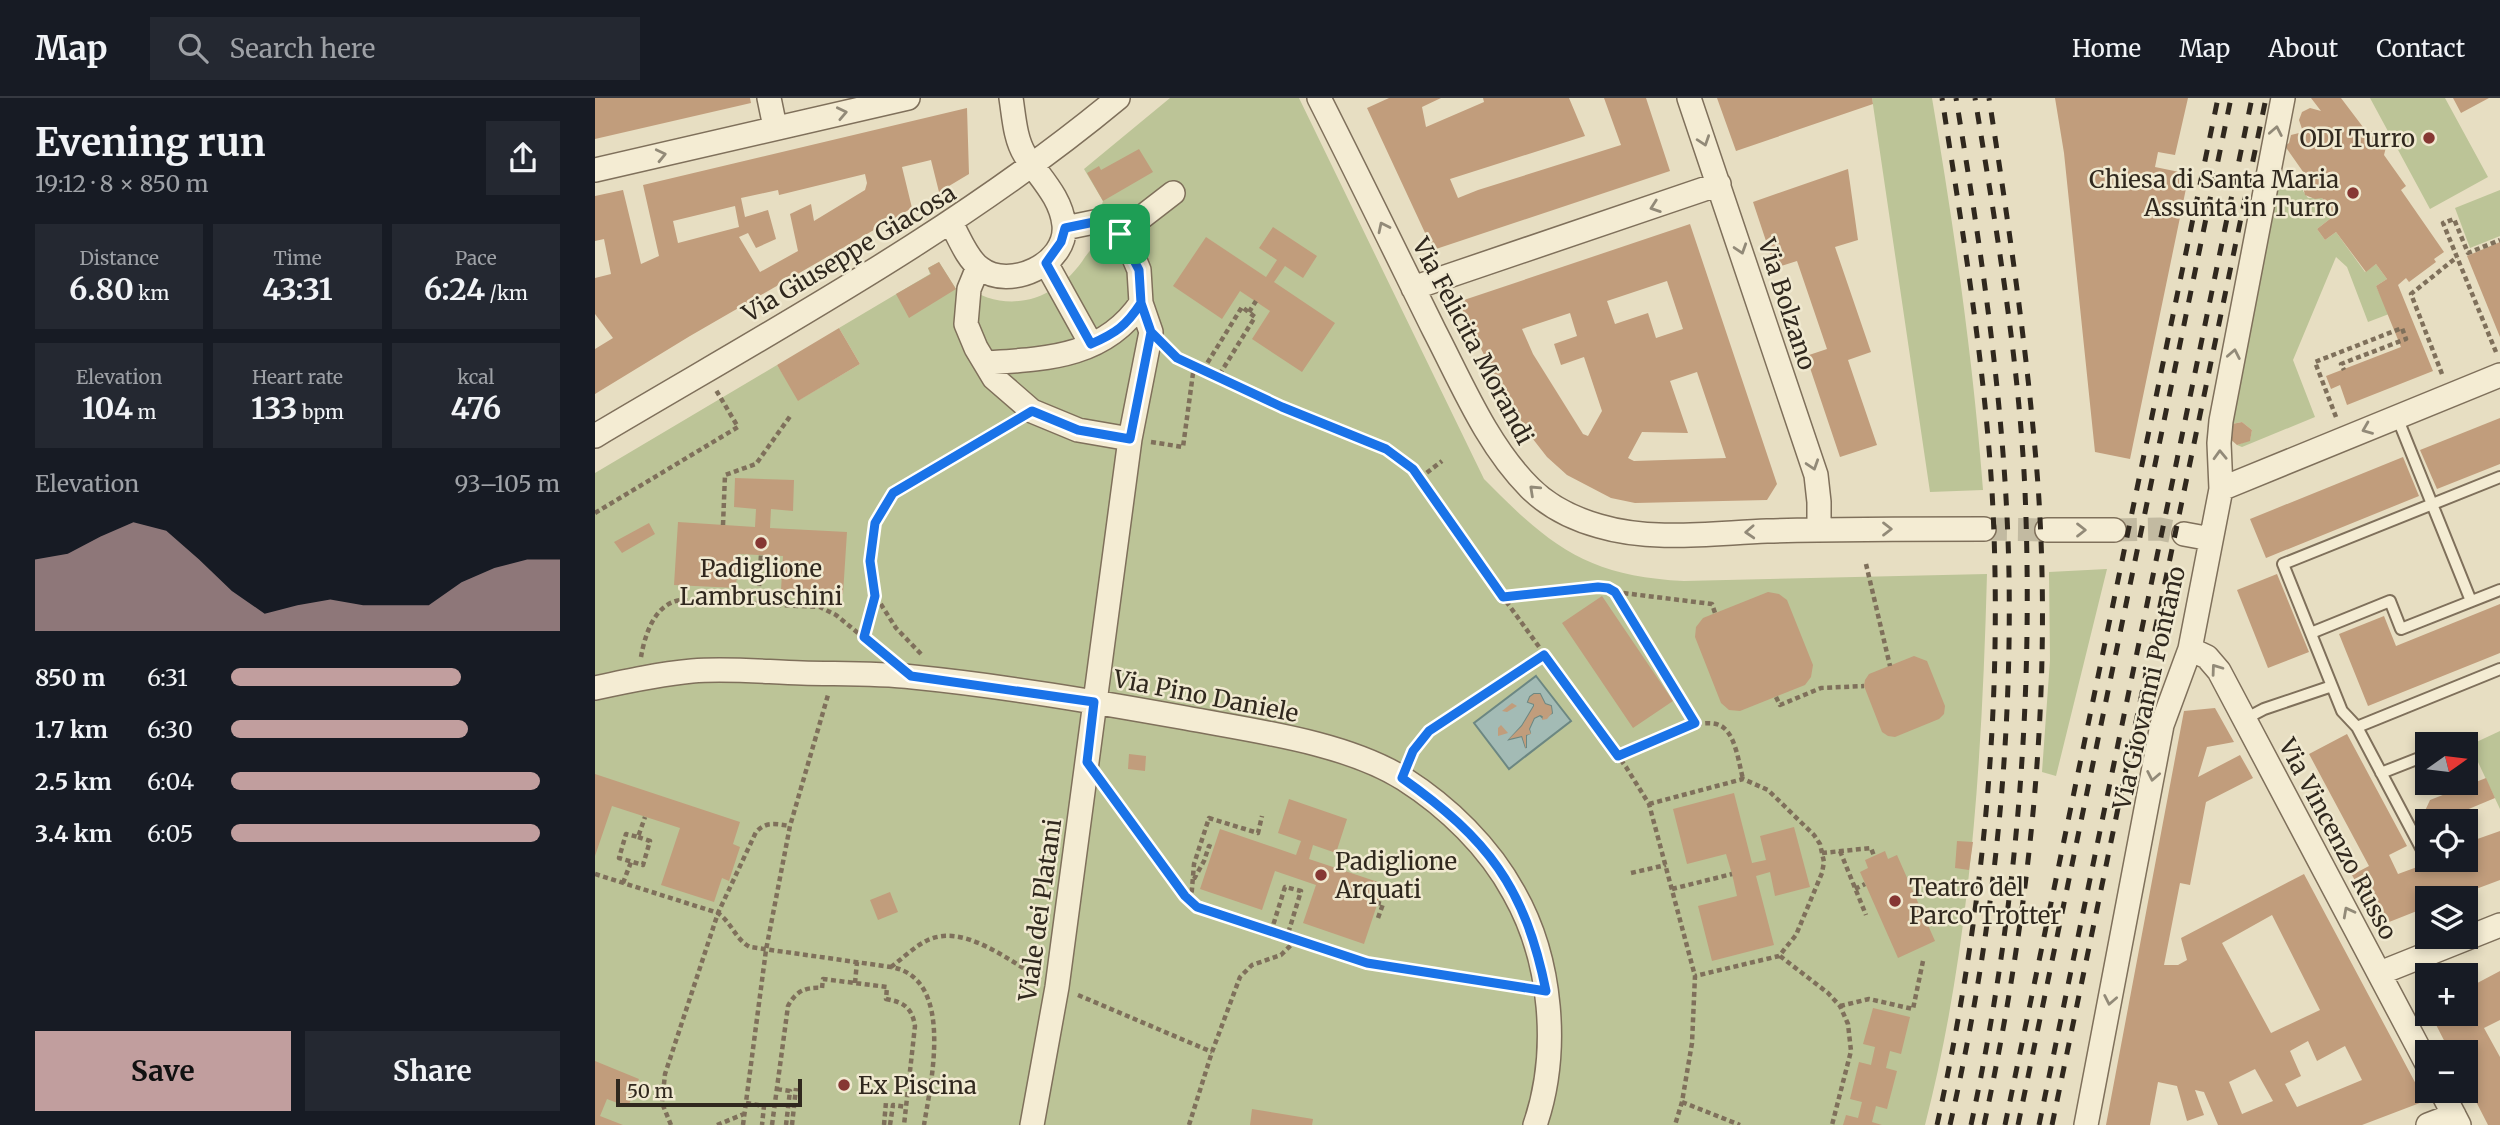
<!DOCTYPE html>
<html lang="en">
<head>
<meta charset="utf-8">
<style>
	:root { --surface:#171b24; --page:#242831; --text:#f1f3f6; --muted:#9ea1a6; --line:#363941; --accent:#c19e9e }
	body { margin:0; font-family:Merriweather,serif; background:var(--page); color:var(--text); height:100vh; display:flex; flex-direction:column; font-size:26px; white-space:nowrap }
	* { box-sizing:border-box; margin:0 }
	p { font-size:23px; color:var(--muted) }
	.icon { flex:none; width:38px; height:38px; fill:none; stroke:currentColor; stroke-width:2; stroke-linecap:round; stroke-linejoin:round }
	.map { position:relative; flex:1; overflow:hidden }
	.drawer { display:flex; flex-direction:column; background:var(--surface); width:595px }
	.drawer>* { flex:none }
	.needle { width:46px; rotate:76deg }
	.controls { position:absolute; left:1820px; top:634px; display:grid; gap:14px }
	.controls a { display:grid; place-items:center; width:63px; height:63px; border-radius:0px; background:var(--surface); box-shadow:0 4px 10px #0003; font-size:35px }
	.scale { position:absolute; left:21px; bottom:18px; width:186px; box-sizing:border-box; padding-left:7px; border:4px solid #30281e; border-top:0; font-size:19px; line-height:24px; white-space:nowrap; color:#30281e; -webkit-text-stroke:5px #f0e9d0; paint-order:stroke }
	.pin { position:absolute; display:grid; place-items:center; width:60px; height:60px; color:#fff; margin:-30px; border-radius:14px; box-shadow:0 4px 10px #0006 }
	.round { display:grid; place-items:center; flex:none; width:74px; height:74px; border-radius:0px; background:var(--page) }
	.headline { display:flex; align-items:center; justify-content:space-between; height:119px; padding:0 35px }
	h1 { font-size:38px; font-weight:700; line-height:52px }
	.metrics { display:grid; grid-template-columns:repeat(3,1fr); gap:10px; height:119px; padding:7px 35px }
	.metrics div { display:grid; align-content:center; border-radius:0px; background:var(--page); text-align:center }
	.metrics b { font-size:30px; font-weight:700 }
	.metrics small { font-size:19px; font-weight:400 }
	.metrics p { font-size:19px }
	.chart { height:196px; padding:14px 35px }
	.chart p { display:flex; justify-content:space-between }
	.chart svg { width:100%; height:126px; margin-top:7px; fill:var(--accent); opacity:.7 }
	.button { display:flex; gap:14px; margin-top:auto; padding:14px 35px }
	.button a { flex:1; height:80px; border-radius:0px; background:var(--accent); color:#111; font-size:28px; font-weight:700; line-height:80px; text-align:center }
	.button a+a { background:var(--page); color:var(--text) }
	ul { padding:0 35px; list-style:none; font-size:23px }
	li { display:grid; grid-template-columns:112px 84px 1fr; align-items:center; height:52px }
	li i { height:18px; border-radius:9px; background:var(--accent) }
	header { display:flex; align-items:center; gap:42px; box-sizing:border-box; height:98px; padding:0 35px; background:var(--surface); border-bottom:2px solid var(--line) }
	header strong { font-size:33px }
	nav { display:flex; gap:38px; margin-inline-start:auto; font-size:24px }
	.search { width:490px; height:63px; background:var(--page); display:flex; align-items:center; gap:18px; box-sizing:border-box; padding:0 24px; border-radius:0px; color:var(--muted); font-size:26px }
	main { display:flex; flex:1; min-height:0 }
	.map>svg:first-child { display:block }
	.green { fill:#bcc497 }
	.water { fill:#a3bbb5; stroke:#6c8782; stroke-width:2; fill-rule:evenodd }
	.building { fill:#c19d7c; fill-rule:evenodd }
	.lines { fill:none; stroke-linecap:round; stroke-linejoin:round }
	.street-tunnel { stroke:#c2baa1; stroke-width:23; stroke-dasharray:23 11; stroke-linecap:butt }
	.lane-casing { stroke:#7f705b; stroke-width:14 }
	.street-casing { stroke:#7f705b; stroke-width:26 }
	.path { stroke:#7f705b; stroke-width:4.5; stroke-dasharray:5 3.5; stroke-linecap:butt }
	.lane { stroke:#f4ecd3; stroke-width:10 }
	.street { stroke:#f4ecd3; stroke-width:23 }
	.rail { stroke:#30281e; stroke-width:5; stroke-dasharray:12 12; stroke-linecap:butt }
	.oneway { stroke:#928a78 }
	.route-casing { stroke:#fff; stroke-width:14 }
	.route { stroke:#1a73e8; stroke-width:9 }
	.poi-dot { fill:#863733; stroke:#f0e9d0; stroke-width:2.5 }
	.labels { text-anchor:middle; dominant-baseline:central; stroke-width:5; stroke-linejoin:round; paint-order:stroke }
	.poi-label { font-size:24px; fill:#30281e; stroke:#f0e9d0; text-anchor:start }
	.street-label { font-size:24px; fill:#30281e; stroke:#f0e9d0 }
</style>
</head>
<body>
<header>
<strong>Map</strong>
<div class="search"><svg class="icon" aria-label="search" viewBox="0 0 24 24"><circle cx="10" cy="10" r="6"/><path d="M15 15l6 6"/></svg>Search here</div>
<nav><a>Home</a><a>Map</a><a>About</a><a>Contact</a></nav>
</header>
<main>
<section class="drawer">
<div class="headline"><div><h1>Evening run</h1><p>19:12 · 8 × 850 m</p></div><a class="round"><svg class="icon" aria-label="share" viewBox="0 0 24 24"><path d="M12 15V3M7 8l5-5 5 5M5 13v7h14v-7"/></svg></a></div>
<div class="metrics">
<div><p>Distance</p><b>6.80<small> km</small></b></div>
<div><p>Time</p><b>43:31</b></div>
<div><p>Pace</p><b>6:24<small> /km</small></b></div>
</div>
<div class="metrics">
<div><p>Elevation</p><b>104<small> m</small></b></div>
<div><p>Heart rate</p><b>133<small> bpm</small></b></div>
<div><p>kcal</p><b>476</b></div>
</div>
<div class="chart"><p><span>Elevation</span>93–105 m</p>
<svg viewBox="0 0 160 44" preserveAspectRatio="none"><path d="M0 44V19L10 17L20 11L30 6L40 9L50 19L60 30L70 38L80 35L90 33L100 35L110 35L120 35L130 27L140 22L150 19L160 19V44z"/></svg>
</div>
<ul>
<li><b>850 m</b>6:31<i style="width:70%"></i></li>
<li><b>1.7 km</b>6:30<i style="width:72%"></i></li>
<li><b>2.5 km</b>6:04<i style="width:94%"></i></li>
<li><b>3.4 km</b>6:05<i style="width:94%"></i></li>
</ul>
<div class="button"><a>Save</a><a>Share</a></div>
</section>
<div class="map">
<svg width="1905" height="1027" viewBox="0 0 1905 1027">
	<rect width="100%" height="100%" fill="#e7dec2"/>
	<!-- green -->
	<path class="green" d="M575,0h129l185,381c66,67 103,97 200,102l303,-7c-5,185 -16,371 -62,551h-1330v-652l182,-108 22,35 61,-36 -21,-36 91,-54 -2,-6 11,-6 17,27 7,-4c44,31 94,16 122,-28 4,-5 10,-12 12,-18 4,-13 1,-25 6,-38l-19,-32z
		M1277,0h60c22,130 41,260 51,392l-53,2z
		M1775,0h75l43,79 -58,32z
		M1683,80l24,5 1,8 5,7h14l13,17 -18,14 8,11 11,-8 29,40 11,-8 11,15 -11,7 13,28 -21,8 -21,-55 -11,-10 -43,103 22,57 -73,30 -5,-2 13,-5 2,-10 -10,-8 -10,2 -3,14z
		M1905,92v46l-30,12 -15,-40z
		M1512,471l-51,207 -14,-4 8,-112 -1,-88z
		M1905,633v78l-30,-64z"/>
	<!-- water -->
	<path class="water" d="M941,578l35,45 -62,48 -35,-46zM939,596h6l5,10 6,2 1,7 -9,5 -3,-3 -6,3 -5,11 1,4 -4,2v13l-4,-12 -12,3 12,-13 12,-20v-2l-6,-2 2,-5z"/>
	<!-- building -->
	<path class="building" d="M0,0h155l1,5 -156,36z
		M794,0h52l-19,9 4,20 58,-25 -1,-4h86l16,38 -135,43 8,19 20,-8 143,-45 -17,-47h42l24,73 -237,79 -66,-142z
		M1122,0h155l1,6 -137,47z
		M1460,0h133l-13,57 -17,-3 -3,15 34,7 -59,285 -35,-7 -31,-299z
		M1716,0h30l25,33h12l5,5 3,11 -2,8 22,31 -5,4 43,62 -10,7 2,3 -27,20 -3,-4 -8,7 35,86 -86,34 -7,-20 -9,4 -5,-13 75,-29 -25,-61 11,-7 -11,-15 -10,8 -30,-40 -11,8 -8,-11 18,-14 -13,-17 -7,1 -10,-4 -3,-12 4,-7 -21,-30 4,-3 2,-8 12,-3 -4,-12 3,-8 8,-4 11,3z
		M1858,0h36l-28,15z
		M372,10l2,66 -30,18 -8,-32 -29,7 10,41 -222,128 -95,58v-45l18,-11 -18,-24v-36l16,-4 -7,-35 -9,2v-45l28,-6 18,74 18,-8 -16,-71zM270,76l2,9 -2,7 -51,31 -3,-17 -21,10 8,37 -38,21 -21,-35 9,-4 8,15 20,-9 -8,-29 -23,7 -4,-19 37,-8 1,5zM140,108l4,21 -61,16 -5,-22z
		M544,51l14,23 -50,29 -16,-28 12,-7 2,4z
		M1253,71l10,71 -23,7 36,105 -23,8 29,85 -37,12 -34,-101 21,-7 -30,-88 -22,7 -22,-66z
		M1095,126l87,260 -10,16 -132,3 -24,-5 -44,-23 -20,-18 -18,-23 -37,-63 -34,-69zM1072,183l16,48 -27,9 -8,-25 -33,11 -8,-23zM975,215l7,23 -23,8 7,21 23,-8 18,54 -14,25 -5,-2 -50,-80 -11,-25zM1102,274l29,86 -92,3 -6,-3 14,-26 46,1 -18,-52z
		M678,129l44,29 -14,22 -18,-12 -11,16 61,41 -33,49 -50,-33 18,-28 -30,-20 -18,28 -49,-33 33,-49 60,40 11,-17 -18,-12z
		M1905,144v95l-33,-81z
		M344,164l17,27 -47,29 -13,-24 35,-20 -3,-6z
		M244,230l21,36 -62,37 -21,-36z
		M1905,320v46l-63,25 -17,-39z
		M1647,324l10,8 -2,11 -13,4 -8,-7 3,-14z
		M1808,359l16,39 -153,62 -16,-39z
		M140,380l59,2 -1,31 -22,-2 -1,19 77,4 -4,62 -62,-4 2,-34 -45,-2 -2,34 -62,-3 4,-63 77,5 1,-18 -22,-2z
		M54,425l6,11 -33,19 -8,-11z
		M1682,476l32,78 -41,16 -31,-78z
		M1173,494l11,2 8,6 26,65 -2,12 -6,8 -65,26 -11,-1 -8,-7 -26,-66 1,-10 7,-9z
		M1007,498l71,105 -40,27 -71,-105z
		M1905,506v49l-132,53 -29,-72 45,-18 12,30z
		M1319,558l13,5 18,45 -1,8 -5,5 -44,18 -7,-1 -6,-4 -18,-46 1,-6 4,-6z
		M939,596h6l5,10 6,2 1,7 -5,6 -5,1 1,-4 -3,-1 -6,3 -5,11 2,5 -5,1v14l-4,-13 -13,3 13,-13 12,-20v-2l-6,-2 2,-5z
		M917,605l5,3 -10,6 -5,-1z
		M1620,610l19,34 -27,5 -9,30 42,-22 13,23 -47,24 -16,83 -10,-2 -16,82h14l9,-5 -6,-22 123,-64 121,227 -63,24h-144l-14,-33 -9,-2 9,25 -17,6 -10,-35 -19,-4 -8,43h-44l78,-414zM1677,817l48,95 -49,23 -49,-90zM1713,943l9,20 28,-15 17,34 -65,27 -12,-23 16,-8 -11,-25zM1660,971l18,32 -31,13 -13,-32z
		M906,627l7,8 -10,3v-8z
		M1752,636l60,112 -18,9 9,19 41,-15h27v-16l34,-12v49l-48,18h-25v9l-48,19 -27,-51 17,-9 -60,-112z
		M534,656l17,2 -1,15 -17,-2z
		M0,676l145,48 -7,22 7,3 -11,34 -7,-3 -8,24 -53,-17 19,-57 -68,-22 -17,50z
		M1891,680l9,20 -55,23h-12l-4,-8 6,-13z
		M1139,695l18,70 14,-3 -6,-24 34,-9 16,60 -35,9 -5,-24 -14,4 18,69 -62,16 -14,-55 39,-10 -5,-22 -6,-20 -39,10 -14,-55z
		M694,701l58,20 -11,34 -23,-8 -4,14 75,25 -20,60 -61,-21 13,-38 -41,-14 -13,39 -62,-21 20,-60 76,26 5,-14 -23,-8z
		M1362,743l16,1 -4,28 -14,-2z
		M1290,753l3,8 9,-4 38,86 -37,17 -38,-86 8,-4 -3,-8z
		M295,794l8,20 -20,8 -8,-20z
		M1905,873v49l-16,8 16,29v68h-12l-22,-43v-30h-16l-20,-39h36v-24z
		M1278,910l37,9 -9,37 -11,-3 -4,17 11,3 -10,38 -11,-3 -4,16 10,3h-39l3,-10 12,3 4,-16 -12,-3 9,-37 12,3 4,-18 -12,-3z
		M0,963l44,18 -11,28 -21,-8 -7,17 23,9h-28z
		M657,1011l61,10 -1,6h-62z"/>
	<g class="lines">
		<!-- street-tunnel -->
		<path class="street-tunnel" d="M1389,431l63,1
			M1519,432l46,-1 24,5"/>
		<defs>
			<path id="lane" d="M1802,319l74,184
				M1716,535l79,-32 11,28 99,-39
				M1650,621l19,-10 68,-23
				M1762,629l143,-58
				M1860,646l11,-5
				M1786,675l46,-18
				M1826,750l-64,-121 -15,-16 -59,-147 217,-87"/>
			<path id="street" d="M174,0l6,29
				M724,0c39,77 77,155 115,232 28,54 53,115 96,158 18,18 44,31 69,38 53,16 114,7 168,5 73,-2 145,-2 217,-2
				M1094,0l127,377 3,27v28
				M0,72l313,-72
				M356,125c8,14 16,36 29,45 29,23 88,-4 84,-43 -3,-28 -24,-47 -39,-70 -10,-16 -11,-38 -14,-57
				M525,136l53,-41
				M451,165l45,81
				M383,169l-9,22 -3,35 10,24 18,30 38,33 46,19 52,9
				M818,190l306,-104
				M390,265c60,-4 119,-5 156,-60
				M0,338c178,-106 363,-205 523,-338
				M1626,391l279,-114
				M1452,432h67
				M1589,436l27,5
				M1595,551l17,8 12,14 208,393
				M0,590c32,-7 64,-14 97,-17 36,-3 74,1 110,2 37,1 75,0 111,4 91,9 183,25 273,41 68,13 159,24 218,61 44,28 85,68 110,114 38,67 46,159 21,232
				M1785,875l120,-48
				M1846,992l18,35
				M437,1027l25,-138 73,-548 21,-107 -10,-29 -2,-33 -8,-19 -11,-17 -21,-13 -34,7
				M1491,1027l76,-400 28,-76 31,-160 -2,-46 2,-22 62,-323
				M1833,1027l26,-10"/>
		</defs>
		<!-- lane casing -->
		<use href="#lane" class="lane-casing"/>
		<!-- street casing -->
		<use href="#street" class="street-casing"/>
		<!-- path -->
		<path class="path" d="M654,214l7,-11
			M575,253l7,7 105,49 104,42 13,7 24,27 80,114 123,170 23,37 46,172 -3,67 -10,59 -7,23
			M1901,254l-53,-129 11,-4 14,34 32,-13
			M608,272l39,-63 13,10 -37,60
			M1847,276l-31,-80 46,-37
			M1741,319l-21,-55 87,-34 4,11 -65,25 3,6
			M556,344l32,5 11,-81
			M825,380l22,-17
			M0,415l143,-86 -22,-37
			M128,427l2,-50 31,-11 35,-49
			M1271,466l24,102
			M1020,494l97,12 3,9
			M908,499l95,-10 10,1 7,4 80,131
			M163,505l3,-48
			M269,539l10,-41
			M326,556l-25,-26 -21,-33 -6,-34 6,-38 18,-30 118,-70
			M46,559c4,-23 14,-54 40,-57l139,7 16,8 44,36
			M1181,599l4,8 41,-17 43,-2
			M1023,658c22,-9 86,-46 106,-28 12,10 15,36 19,51
			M815,660l19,-27 115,-76
			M512,690l78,108 12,11 170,56 158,25
			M1054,706l94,-25 25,11 46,45 6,9 4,18 -2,11 -26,62 -17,21 -84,20
			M43,739l12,4 -7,24 -24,-7 7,-24 12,3 7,-20
			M1245,753l26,64
			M1227,755l49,-5 3,8
			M1036,775l35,-8
			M0,776l123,39c14,10 17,26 32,34l141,20c64,11 40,115 33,158
			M599,781l10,-18 5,-15 5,2
			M28,785l8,-21
			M1077,791l60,-15
			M1260,791l10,-5
			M596,803l3,-37 15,-46 49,15 4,-17
			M783,820l5,-14 -5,-1
			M676,834l14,-45 16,4 -14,46
			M1185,858l48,37 12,13 8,18 3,27 -19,74
			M296,869c12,-9 24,-21 37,-27 35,-16 77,18 107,35
			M260,885l2,-21
			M483,897l134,57
			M1245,908l29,-7 44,10 10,-48
			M182,991l13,2 -4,34
			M1087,1004l58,23
			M151,1005l18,3 -2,19
			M76,1027l-9,-22 3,-29 53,-161 38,-81c10,-11 20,-8 34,-6
			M122,1027l27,-11
			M148,1027l23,-175 24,-124 38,-131
			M177,1027l16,-119c8,-15 17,-19 34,-18l1,-9 64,8 -1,12c17,3 26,8 29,27l-11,99
			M197,1027l4,-37
			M289,1027l2,-23
			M295,1027l3,-20 13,2
			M594,1027l23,-73 28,-75 12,-12 29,-10 14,-14"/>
		<!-- lane -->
		<use href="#lane" class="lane"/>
		<!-- street -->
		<use href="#street" class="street"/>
		<!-- rail -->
		<path class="rail" d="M1342,1027c46,-209 67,-421 55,-634 -8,-132 -30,-263 -50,-393
			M1355,1027c41,-180 62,-365 59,-550 -3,-161 -27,-319 -53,-477
			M1376,1027c45,-210 63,-420 54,-634 -6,-132 -29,-263 -50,-393
			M1389,1027c45,-209 69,-425 54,-640 -10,-130 -29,-258 -49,-387
			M1410,1027l213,-1027
			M1423,1027l213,-1027
			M1444,1027l213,-1027
			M1457,1027l214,-1027"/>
	</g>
	<!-- one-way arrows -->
	<defs><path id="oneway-chevron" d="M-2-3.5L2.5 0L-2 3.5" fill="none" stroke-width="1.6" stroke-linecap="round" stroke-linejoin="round" transform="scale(1.75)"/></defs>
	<g class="oneway">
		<use href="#oneway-chevron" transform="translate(247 15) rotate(-12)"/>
		<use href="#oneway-chevron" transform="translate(1681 33) rotate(-79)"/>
		<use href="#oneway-chevron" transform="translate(1109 43) rotate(71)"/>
		<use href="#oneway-chevron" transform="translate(66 57) rotate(-13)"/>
		<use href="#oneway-chevron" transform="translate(1060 109) rotate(161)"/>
		<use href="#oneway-chevron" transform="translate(788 129) rotate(-116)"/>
		<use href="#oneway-chevron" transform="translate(1146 151) rotate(72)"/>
		<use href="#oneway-chevron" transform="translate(1639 256) rotate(-79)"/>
		<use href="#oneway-chevron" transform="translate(1772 331) rotate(158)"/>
		<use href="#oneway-chevron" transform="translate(1625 357) rotate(-92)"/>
		<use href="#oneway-chevron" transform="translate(1218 367) rotate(72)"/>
		<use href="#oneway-chevron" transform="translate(939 392) rotate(-137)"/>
		<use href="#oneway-chevron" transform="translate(1292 431)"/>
		<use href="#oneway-chevron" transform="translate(1486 432)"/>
		<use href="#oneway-chevron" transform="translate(1155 434) rotate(177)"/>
		<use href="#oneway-chevron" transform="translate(1621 571) rotate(-126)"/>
		<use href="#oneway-chevron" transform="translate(1558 678) rotate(101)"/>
		<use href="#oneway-chevron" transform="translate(1753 814) rotate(-118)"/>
		<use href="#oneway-chevron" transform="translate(1515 902) rotate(101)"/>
	</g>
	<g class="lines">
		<defs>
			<path id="route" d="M525,136l19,36 2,33 10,29 -21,107 -52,-9 -46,-19 -139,82 -18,30 -5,38 5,35 -11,41 47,39 183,26 -7,60 98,134 12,11 170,56 179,28c-21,-104 -58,-152 -144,-213l11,-27 16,-20 115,-76 74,101 77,-33 -80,-131 -7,-4 -10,-1 -95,10 -90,-128 -27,-20 -104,-42 -105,-49 -26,-26 -10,-29c-15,23 -25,30 -50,41l-45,-81 15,-21 4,-14 34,-7 21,13"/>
		</defs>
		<!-- route casing -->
		<use href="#route" class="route-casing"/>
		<!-- route -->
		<use href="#route" class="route"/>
	</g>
	<!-- markers -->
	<g class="poi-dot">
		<circle cx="1834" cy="40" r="7"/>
		<circle cx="1758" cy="95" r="7"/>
		<circle cx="166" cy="445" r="7"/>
		<circle cx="726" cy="777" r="7"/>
		<circle cx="1300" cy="803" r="7"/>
		<circle cx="249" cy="987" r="7"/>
	</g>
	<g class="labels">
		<!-- poi labels -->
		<g class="poi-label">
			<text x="1820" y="40" text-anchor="end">ODI Turro</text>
			<text x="1744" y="81" text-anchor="end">Chiesa di Santa Maria<tspan x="1744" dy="28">Assunta in Turro</tspan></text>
			<text x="166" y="470" text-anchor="middle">Padiglione<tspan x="166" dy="28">Lambruschini</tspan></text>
			<text x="740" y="763">Padiglione<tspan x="740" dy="28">Arquati</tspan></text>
			<text x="1314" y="789">Teatro del<tspan x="1314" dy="28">Parco Trotter</tspan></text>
			<text x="263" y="987">Ex Piscina</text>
		</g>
		<!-- street labels -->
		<g class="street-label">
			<text transform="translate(254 155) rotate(-31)">Via Giuseppe Giacosa</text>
			<text transform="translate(1192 206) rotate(72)">Via Bolzano</text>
			<text transform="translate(878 243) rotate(62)">Via Felicita Morandi</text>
			<text transform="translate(1554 590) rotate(-77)">Via Giovanni Pontano</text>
			<text transform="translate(611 598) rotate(11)">Via Pino Daniele</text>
			<text transform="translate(1743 741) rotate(62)">Via Vincenzo Russo</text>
			<text transform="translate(445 812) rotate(-82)">Viale dei Platani</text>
		</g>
	</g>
</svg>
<div class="controls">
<a><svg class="needle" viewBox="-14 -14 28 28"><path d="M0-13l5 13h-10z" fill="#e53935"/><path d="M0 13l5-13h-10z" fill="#9ea1a6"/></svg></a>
<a><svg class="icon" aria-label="locate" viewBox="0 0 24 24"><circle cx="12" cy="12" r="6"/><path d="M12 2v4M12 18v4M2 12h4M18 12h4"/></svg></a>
<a><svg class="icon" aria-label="layers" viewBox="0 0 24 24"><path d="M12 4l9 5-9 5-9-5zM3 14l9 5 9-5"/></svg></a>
<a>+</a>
<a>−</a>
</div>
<div class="scale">50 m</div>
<div class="pin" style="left:525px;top:136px;background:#1e9e55"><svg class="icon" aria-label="arrive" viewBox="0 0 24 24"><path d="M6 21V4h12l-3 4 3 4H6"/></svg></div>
</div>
</main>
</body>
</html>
